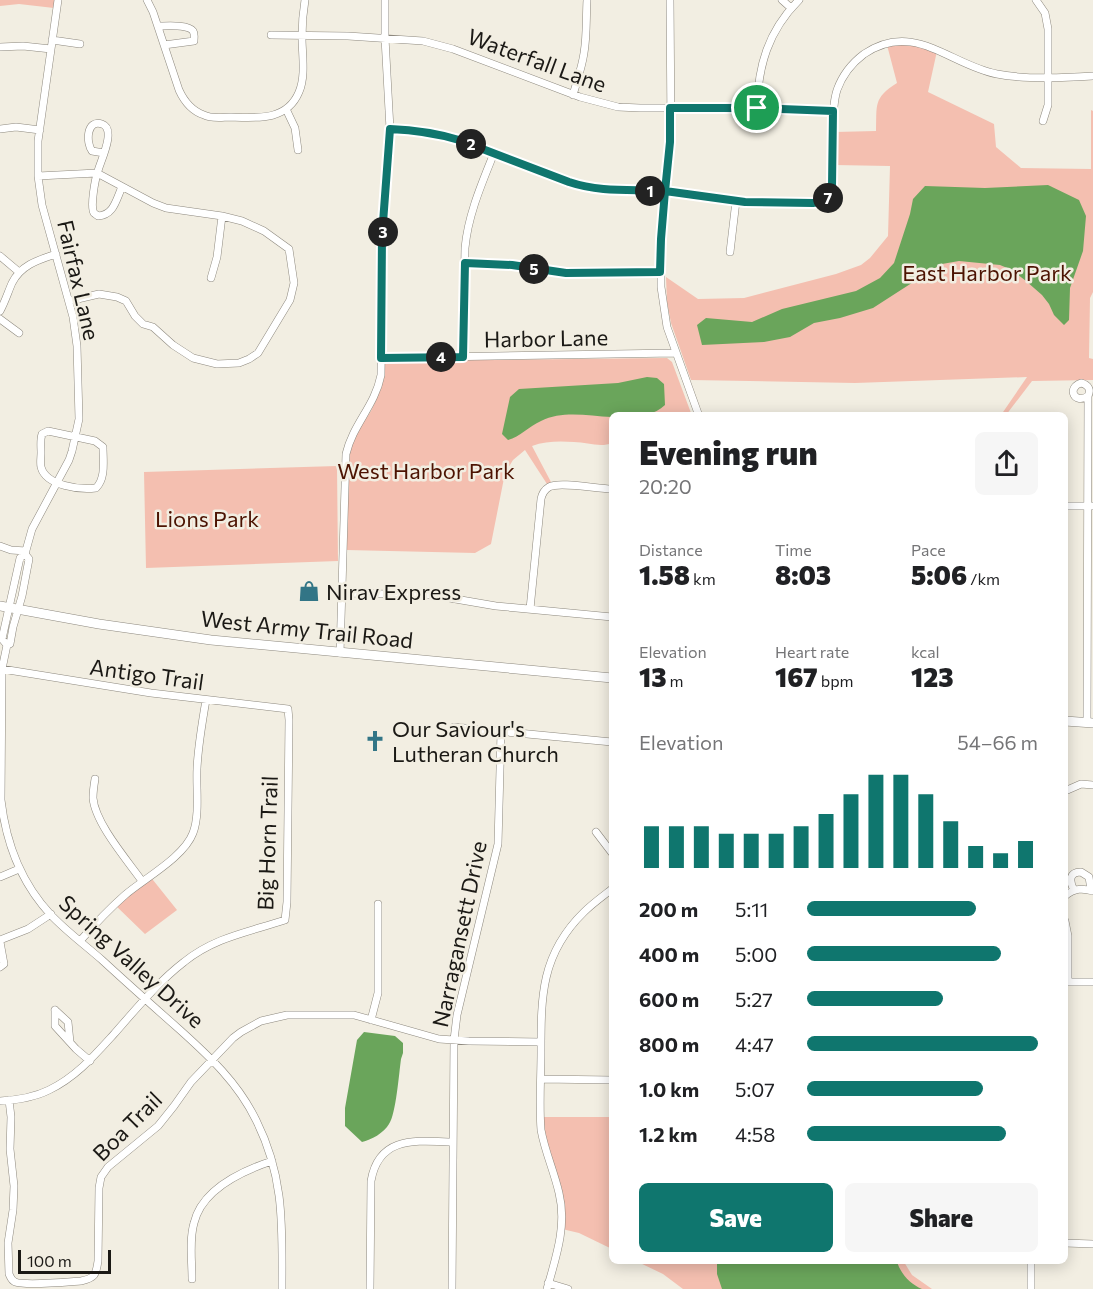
<!DOCTYPE html>
<html lang="en">
<head>
<meta charset="utf-8">
<style>
	:root { --surface:#fff; --page:#f6f6f6; --text:#202124; --muted:#757577; --accent:#0f766e }
	body { margin:0; font-family:Commissioner,sans-serif; background:var(--page); color:var(--text); height:100vh; display:flex; flex-direction:column; font-size:22px; white-space:nowrap }
	* { box-sizing:border-box; margin:0 }
	p { font-size:20px; color:var(--muted) }
	.icon { flex:none; width:33px; height:33px; fill:none; stroke:currentColor; stroke-width:2; stroke-linecap:round; stroke-linejoin:round }
	.map { position:relative; flex:1; overflow:hidden }
	.details { position:absolute; left:609px; top:412px; width:459px; height:852px; display:flex; flex-direction:column; background:var(--surface); border-radius:9px; box-shadow:0 3px 15px #0003 }
	.details>* { flex:none }
	.scale { position:absolute; left:18px; bottom:15px; width:93px; box-sizing:border-box; padding-left:6px; border:3px solid #1b1915; border-top:0; font-size:16px; line-height:21px; white-space:nowrap; color:#1b1915; -webkit-text-stroke:4px #f2eee2; paint-order:stroke }
	.pin { position:absolute; display:grid; place-items:center; width:51px; height:51px; color:#fff; margin:-26px; border:3px solid #fff; border-radius:50%; box-shadow:0 2px 6px #0007 }
	.km { position:absolute; width:30px; height:30px; margin:-15px; border-radius:50%; background:#222; color:#fff; font-size:16px; line-height:30px; text-align:center }
	.round { display:grid; place-items:center; flex:none; width:63px; height:63px; border-radius:9px; background:var(--page) }
	.overview { display:flex; align-items:center; justify-content:space-between; height:102px; padding:0 30px }
	h1 { font-size:33px; font-weight:800; line-height:45px }
	.metrics { display:grid; grid-template-columns:repeat(3,1fr); gap:9px; height:102px; padding:6px 30px }
	.metrics div { display:grid; align-content:center }
	.metrics b { font-size:26px; font-weight:800 }
	.metrics small { font-size:16px; font-weight:400 }
	.metrics p { font-size:16px }
	.chart { height:168px; padding:12px 30px }
	.chart p { display:flex; justify-content:space-between }
	.chart svg { width:100%; height:108px; margin-top:6px; stroke:var(--accent); stroke-width:6 }
	.cta { display:flex; gap:12px; margin-top:auto; padding:12px 30px }
	.cta a { flex:1; height:69px; border-radius:9px; background:var(--accent); color:#fff; font-size:24px; font-weight:800; line-height:69px; text-align:center }
	.cta a+a { background:var(--page); color:var(--text) }
	ul { padding:0 30px; list-style:none; font-size:20px }
	li { display:grid; grid-template-columns:96px 72px 1fr; align-items:center; height:45px }
	li i { height:15px; border-radius:8px; background:var(--accent) }
	.map>svg:first-child { display:block }
	.green { fill:#f4bfb0 }
	.water { fill:#6aa55b }
	.lines { fill:none; stroke-linecap:round; stroke-linejoin:round }
	.minor-casing { stroke:#8d887e; stroke-width:8 }
	.secondary-casing { stroke:#8d887e; stroke-width:10 }
	.minor { stroke:#fff; stroke-width:7 }
	.secondary { stroke:#fff; stroke-width:9 }
	.route-casing { stroke:#fff; stroke-width:12 }
	.route { stroke:#0f766e; stroke-width:8 }
	.labels { text-anchor:middle; dominant-baseline:central; stroke-width:5; stroke-linejoin:round; paint-order:stroke }
	.street-label { font-size:22px; fill:#1b1915; stroke:#f2eee2 }
	.park-label { font-size:22px; fill:#4c1302; stroke:#f2eee2 }
	.poi-label { font-size:22px; fill:#1b1915; stroke:#f2eee2; text-anchor:start }
</style>
</head>
<body>
<div class="map">
<svg width="1093" height="1289" viewBox="0 0 1093 1289">
	<rect width="100%" height="100%" fill="#f2eee2"/>
	<!-- green -->
	<path class="green" d="M0,0h55l-1,8 -35,-4 -19,2z
		M908,43l29,8 -9,41 66,32 2,23 25,21 70,1v-59l2,1v181l-3,6 -1,60 4,1v21l-61,1 -26,34h-5l26,-38 -172,6 -164,-3 -20,-57 -4,-21 -1,-25 32,22 46,-1 92,-24 25,-9 9,-7 18,-22 2,-70 -55,-1v-33l41,-1c1,-26 -3,-33 21,-48l-10,-38z
		M667,358l5,4 19,51 -5,3h-74v27c-12,5 -25,-1 -38,-1 -14,-1 -29,-1 -42,4l19,36 -4,2 -22,-34 -12,10 -8,13 -14,71 -16,9 -128,-3 1,-90 3,-15 8,-16 12,-18 9,-20 4,-13 1,-15 3,-2z
		M337,466l1,95 -192,7 -2,-96z
		M149,875l28,35 -32,24 -31,-30z
		M540,1117h72v132l-33,-16 -17,-4v-16z
		M638,1262h266l8,13 20,14h-249l-20,-15z"/>
	<!-- water -->
	<path class="water" d="M1048,185l31,15 7,16 -3,35 -13,37 -1,32 -5,5 -10,-10 -5,-11 -7,-9 -16,-14 -14,-11 -12,-5 -41,-4 -17,3 -7,4 -62,40 -33,10 -26,5 -24,14 -26,5 -62,3 -5,-20 9,-7 46,4 30,-13 74,-18 24,-13 14,-15 16,-49 3,-15 12,-13 60,2z
		M647,377l10,1 7,6 1,21c-13,13 -35,11 -53,11v1c-24,-1 -49,-7 -71,4 -12,5 -21,16 -33,19l-6,-6 8,-37 9,-8 99,-6z
		M364,1032l31,4 8,7v10l-2,6c-2,14 -5,55 -12,65 -5,9 -18,16 -27,18l-17,-16v-18l12,-68z
		M717,1262h180c4,12 13,22 25,27h-200l-5,-15z"/>
	<g class="lines">
		<defs>
			<path id="minor" d="M147,0l6,12 26,78c5,11 13,21 25,25 7,4 19,2 27,2 26,1 56,4 68,-25 7,-16 3,-38 3,-55 0,-13 1,-25 3,-37
				M670,0l1,131 -2,33 -8,75v48l6,40 32,89
				M782,0l9,8
				M1036,0l9,13 3,16v76l-5,16
				M158,26c8,0 30,-2 35,5 2,3 1,6 1,10l-30,4
				M271,35l77,1 75,5 30,8 127,48 38,10 22,1h108l85,3
				M52,40l28,4
				M0,47l23,-1 28,3
				M573,95c4,-14 9,-28 11,-42 3,-18 2,-35 3,-53
				M757,108c1,-42 11,-77 42,-108
				M286,109l9,19 3,22
				M0,129l16,-2 24,3
				M390,129c24,1 46,4 69,11l110,42 19,5 25,3h42l90,12 68,1c10,-1 15,-4 18,-13 2,-20 1,-40 2,-59 0,-14 0,-28 4,-41 5,-14 15,-27 27,-36 50,-34 86,11 133,20 29,6 67,4 96,2
				M104,153l-12,-2c-6,-8 -6,-32 10,-27 15,5 -2,38 -4,47 -3,8 -8,36 -4,42 1,1 3,2 4,3 16,-1 18,-16 24,-29
				M38,176l59,-3 56,30 13,5 56,8 20,5 22,10 25,18 5,34 -4,17 -32,53 -9,6 -10,4 -22,1 -24,-6 -20,-13 -20,-18 -10,-3 -8,-8 -9,-15 -9,-4 -18,-3 -30,7
				M730,252l6,-51
				M0,256l19,16
				M465,263l47,2 54,8 94,-1
				M211,278l6,-21 5,-41
				M0,311c5,-9 8,-19 12,-28 9,-18 26,-23 44,-29
				M0,319l19,14
				M463,357l2,-109c3,-33 17,-65 29,-95
				M381,358l294,-5
				M48,431l47,10 8,6c0,14 3,31 -7,41 -16,2 -50,-2 -55,-21 -1,-4 0,-10 0,-14 0,-7 -1,-13 1,-19z
				M1065,506h28
				M0,546l11,4 15,1
				M25,554l4,5 -7,37 -9,31 -3,17 -3,1 -5,24 -1,131c5,43 20,83 50,115 15,16 34,30 51,45 26,24 52,47 78,70 30,27 58,53 76,90 29,58 26,107 26,169
				M342,593l90,2 64,11 116,11
				M530,609l11,-110c1,-5 3,-9 8,-12 10,-6 49,2 63,2
				M7,645l-5,-6 18,-81 5,-4 7,-25 37,-69 3,-9 7,-32 -2,-73 -4,-29 -31,-112 -4,-29v-35l20,-141
				M340,653l6,-199c7,-30 29,-48 35,-79l2,-139 7,-107 -5,-91v-38
				M1087,723l1,-327c3,-6 1,-11 -7,-13 -15,5 -6,22 7,13
				M454,727l158,15
				M95,779c-1,6 -2,13 -2,19 2,25 34,62 49,83
				M1065,791l16,-7 12,1
				M596,832l16,21
				M0,877l19,-8
				M1074,890c-5,-9 -5,-18 7,-18l8,5 2,13
				M1065,896c10,-8 17,-8 28,-5
				M1065,921l3,15v46h25
				M0,940l28,-11 23,-15
				M80,941c14,-16 29,-32 45,-46 20,-17 59,-38 68,-62 7,-18 3,-45 4,-64 1,-23 5,-46 9,-69
				M0,942l4,22 -4,3
				M55,1010v16l21,23 14,12
				M55,1010l13,12 2,20
				M371,1020l7,-27v-89
				M541,1079l71,1
				M9,1100l2,17 -1,32 4,37 -1,24 -5,33 1,31c2,4 2,6 6,8 11,4 52,0 66,-1 14,-3 15,-6 17,-20l1,-73 2,-11 7,-10 50,-41 16,-20 17,-24 42,-44 8,-6 20,-11 26,-6h67l85,24 30,2 72,1
				M0,1101c17,-1 33,-3 49,-11 27,-13 45,-34 65,-56 22,-25 44,-52 70,-72 31,-25 65,-30 101,-42l2,-18 2,-182 -1,-11 -137,-16 -149,-24
				M1065,1243l28,1
				M192,1279c0,-18 -3,-39 2,-56 8,-34 48,-52 78,-62
				M548,1283l20,6
				M370,1289l1,-108c8,-46 46,-40 82,-39
				M452,1289l2,-249 3,-25 41,-171 3,-112
				M547,1289c9,-32 20,-63 12,-96 -5,-22 -14,-41 -18,-63 -2,-26 0,-52 0,-78 0,-56 0,-98 43,-140 8,-8 19,-16 28,-23
				M1031,1289v-27"/>
			<path id="secondary" d="M0,606l99,18 112,16 401,38
				M1065,721l28,2"/>
		</defs>
		<!-- minor casing -->
		<use href="#minor" class="minor-casing"/>
		<!-- secondary casing -->
		<use href="#secondary" class="secondary-casing"/>
		<!-- minor -->
		<use href="#minor" class="minor"/>
		<!-- secondary -->
		<use href="#secondary" class="secondary"/>
	</g>
	<g class="lines">
		<defs>
			<path id="route" d="M757,108h-87v34l-5,49c-33,-2 -63,2 -96,-9l-110,-42c-23,-7 -45,-10 -69,-11l-8,107 -1,122 82,-1 2,-94 47,2 54,8 94,-1 1,-33 4,-48 80,11 68,1c12,-1 17,-6 19,-17l1,-75 -76,-3"/>
		</defs>
		<!-- route casing -->
		<use href="#route" class="route-casing"/>
		<!-- route -->
		<use href="#route" class="route"/>
	</g>
	<!-- icons -->
	<defs>
		<symbol id="shop-bare" viewBox="-9 -9 18 18"><path d="M-5-2.5h2.3a2.7 3.5 0 0 1 5.4 0H5L5.5 6h-11ZM-1.5-2.5h3a1.5 2.3 0 0 0-3 0Z" fill="#327586" stroke="#f2eee2" stroke-width="2.5" paint-order="stroke"/></symbol>
		<symbol id="church-bare" viewBox="-9 -9 18 18"><path d="M-1.2-6h2.4v3.5h3.3v2.4h-3.3V6h-2.4V-.1h-3.3v-2.4h3.3Z" fill="#327586" stroke="#f2eee2" stroke-width="2.5" paint-order="stroke"/></symbol>
	</defs>
	<g fill-rule="evenodd">
		<use href="#shop-bare" x="294" y="576" width="30" height="30"/>
		<use href="#church-bare" x="360" y="726" width="30" height="30"/>
	</g>
	<g class="labels">
		<!-- street labels -->
		<g class="street-label">
			<text transform="translate(537 60) rotate(20)">Waterfall Lane</text>
			<text transform="translate(79 280) rotate(77)">Fairfax Lane</text>
			<text transform="translate(546 338) rotate(-1)">Harbor Lane</text>
			<text transform="translate(307 629) rotate(6)">West Army Trail Road</text>
			<text transform="translate(147 674) rotate(8)">Antigo Trail</text>
			<text transform="translate(267 843) rotate(-88)">Big Horn Trail</text>
			<text transform="translate(459 934) rotate(-78)">Narragansett Drive</text>
			<text transform="translate(132 961) rotate(42)">Spring Valley Drive</text>
			<text transform="translate(127 1126) rotate(-45)">Boa Trail</text>
		</g>
		<!-- park labels -->
		<g class="park-label">
			<text x="987" y="272">East Harbor Park</text>
			<text x="426" y="470">West Harbor Park</text>
			<text x="207" y="518">Lions Park</text>
		</g>
		<!-- poi labels -->
		<g class="poi-label">
			<text x="326" y="591">Nirav Express</text>
			<text x="392" y="728">Our Saviour's<tspan x="392" dy="25">Lutheran Church</tspan></text>
		</g>
	</g>
</svg>
<div class="scale">100 m</div>
<div class="pin" style="left:757px;top:108px;background:#1e9e55"><svg class="icon" aria-label="arrive" viewBox="0 0 24 24"><path d="M6 21V4h12l-3 4 3 4H6"/></svg></div>
<b class="km" style="left:650px;top:191px">1</b>
<b class="km" style="left:471px;top:144px">2</b>
<b class="km" style="left:383px;top:232px">3</b>
<b class="km" style="left:441px;top:357px">4</b>
<b class="km" style="left:534px;top:269px">5</b>
<b class="km" style="left:828px;top:198px">7</b>
<section class="details">
<div class="overview"><div><h1>Evening run</h1><p>20:20</p></div><a class="round"><svg class="icon" aria-label="share" viewBox="0 0 24 24"><path d="M12 15V3M7 8l5-5 5 5M5 13v7h14v-7"/></svg></a></div>
<div class="metrics">
<div><p>Distance</p><b>1.58<small> km</small></b></div>
<div><p>Time</p><b>8:03</b></div>
<div><p>Pace</p><b>5:06<small> /km</small></b></div>
</div>
<div class="metrics">
<div><p>Elevation</p><b>13<small> m</small></b></div>
<div><p>Heart rate</p><b>167<small> bpm</small></b></div>
<div><p>kcal</p><b>123</b></div>
</div>
<div class="chart"><p><span>Elevation</span>54–66 m</p>
<svg viewBox="0 0 160 44" preserveAspectRatio="none"><path d="M5 44V27M15 44V27M25 44V27M35 44V30M45 44V30M55 44V30M65 44V27M75 44V22M85 44V14M95 44V6M105 44V6M115 44V14M125 44V25M135 44V35M145 44V38M155 44V33"/></svg>
</div>
<ul>
<li><b>200 m</b>5:11<i style="width:73%"></i></li>
<li><b>400 m</b>5:00<i style="width:84%"></i></li>
<li><b>600 m</b>5:27<i style="width:59%"></i></li>
<li><b>800 m</b>4:47<i style="width:100%"></i></li>
<li><b>1.0 km</b>5:07<i style="width:76%"></i></li>
<li><b>1.2 km</b>4:58<i style="width:86%"></i></li>
</ul>
<div class="cta"><a>Save</a><a>Share</a></div>
</section>
</div>
</body>
</html>
